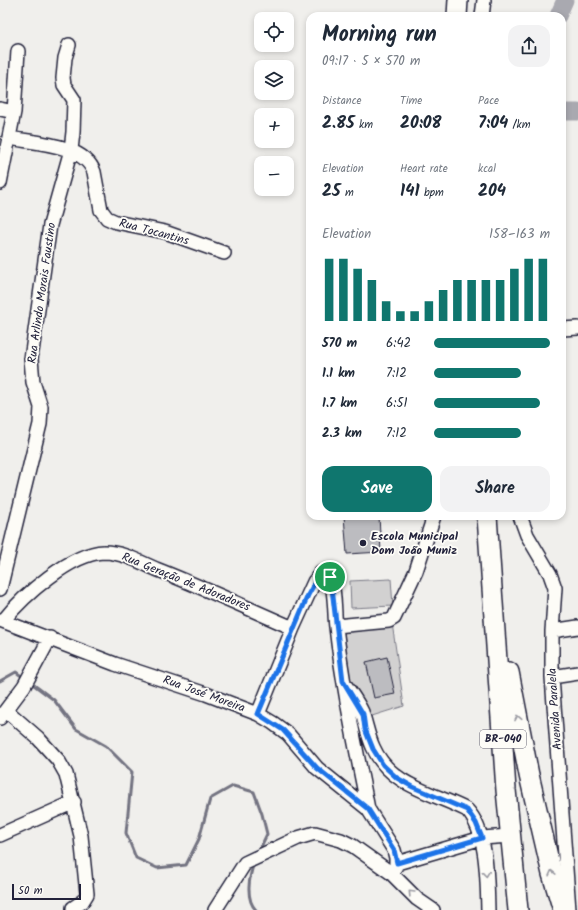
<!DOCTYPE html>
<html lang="en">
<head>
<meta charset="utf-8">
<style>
	:root { --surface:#fff; --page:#f2f2f3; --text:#1f2937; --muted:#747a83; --accent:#0f766e }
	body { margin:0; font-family:Kalam,sans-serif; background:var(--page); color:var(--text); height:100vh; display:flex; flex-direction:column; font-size:15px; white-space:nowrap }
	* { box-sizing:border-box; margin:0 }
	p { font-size:13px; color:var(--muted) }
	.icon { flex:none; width:22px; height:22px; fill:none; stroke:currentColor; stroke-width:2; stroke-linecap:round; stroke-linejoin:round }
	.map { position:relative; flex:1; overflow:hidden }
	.side { position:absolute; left:306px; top:12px; width:260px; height:508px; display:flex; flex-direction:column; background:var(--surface); border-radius:12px; box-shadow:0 2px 6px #0003 }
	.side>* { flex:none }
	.tools { position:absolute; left:254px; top:12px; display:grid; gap:8px }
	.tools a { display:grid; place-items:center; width:40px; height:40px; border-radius:8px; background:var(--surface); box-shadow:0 2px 6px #0003; font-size:20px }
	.scale { position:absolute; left:12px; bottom:10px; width:69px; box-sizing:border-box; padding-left:4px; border:2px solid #22223b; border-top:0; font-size:11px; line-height:14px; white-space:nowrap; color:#22223b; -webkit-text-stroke:3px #fdfcf7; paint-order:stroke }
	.pin { position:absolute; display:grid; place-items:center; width:34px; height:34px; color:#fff; margin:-17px; border:2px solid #fff; border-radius:50%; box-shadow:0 1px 4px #0007 }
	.round { display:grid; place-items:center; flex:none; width:42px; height:42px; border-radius:12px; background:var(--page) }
	.overview { display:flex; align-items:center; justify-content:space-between; height:68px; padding:0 16px }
	h1 { font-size:22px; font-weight:700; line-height:30px }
	.stats { display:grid; grid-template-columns:repeat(3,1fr); gap:6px; height:68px; padding:4px 16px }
	.stats div { display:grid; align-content:center }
	.stats b { font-size:17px; font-weight:700 }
	.stats small { font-size:11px; font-weight:400 }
	.stats p { font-size:11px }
	.chart { height:112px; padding:8px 16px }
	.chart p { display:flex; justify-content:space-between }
	.chart svg { width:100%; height:72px; margin-top:4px; stroke:var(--accent); stroke-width:6 }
	.action { display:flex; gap:8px; margin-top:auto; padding:8px 16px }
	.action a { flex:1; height:46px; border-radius:12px; background:var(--accent); color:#fff; font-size:16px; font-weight:700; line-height:46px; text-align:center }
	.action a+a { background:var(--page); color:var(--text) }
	ul { padding:0 16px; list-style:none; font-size:13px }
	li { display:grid; grid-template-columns:64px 48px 1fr; align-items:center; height:30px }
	li i { height:10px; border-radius:5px; background:var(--accent) }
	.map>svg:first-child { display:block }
	.green { fill:#d2d1d1; stroke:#7a7a86 }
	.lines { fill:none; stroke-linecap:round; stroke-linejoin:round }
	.stream { stroke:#737381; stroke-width:3 }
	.river { stroke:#a9a9b0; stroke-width:17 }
	.building { fill:#bcbcc0; stroke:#22223b }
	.minor-casing { stroke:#22223b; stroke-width:16 }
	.highway-casing { stroke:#22223b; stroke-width:22 }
	.minor { stroke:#fdfcf7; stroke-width:13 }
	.highway { stroke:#fdfcf7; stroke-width:19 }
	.oneway { stroke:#9a9aa2 }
	.route-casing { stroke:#fff; stroke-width:8 }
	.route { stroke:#1a73e8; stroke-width:5 }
	.poi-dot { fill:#22223b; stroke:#fdfcf7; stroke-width:1.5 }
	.labels { text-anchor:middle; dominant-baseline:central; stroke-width:3.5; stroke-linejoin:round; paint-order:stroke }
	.shield { fill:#fdfcf7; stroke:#646373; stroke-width:1 }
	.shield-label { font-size:11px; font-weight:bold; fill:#22223b }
	.street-label { font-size:12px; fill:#22223b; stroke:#fdfcf7 }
	.poi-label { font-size:12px; font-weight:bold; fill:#22223b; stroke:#fdfcf7; text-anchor:start }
</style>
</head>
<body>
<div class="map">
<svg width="578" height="910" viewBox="0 0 578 910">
	<rect width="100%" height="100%" fill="#f0efec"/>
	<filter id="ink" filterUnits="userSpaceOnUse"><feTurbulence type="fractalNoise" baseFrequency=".025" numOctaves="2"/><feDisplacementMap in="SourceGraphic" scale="8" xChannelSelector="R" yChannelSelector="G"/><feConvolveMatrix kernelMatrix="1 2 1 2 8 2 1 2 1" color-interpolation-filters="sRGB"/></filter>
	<g filter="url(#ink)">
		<!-- green -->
		<path class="green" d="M391,579l2,27 -42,2 -1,-27z
			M392,623l12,83 -48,15 -13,-94z"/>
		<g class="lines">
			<!-- stream -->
			<path class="stream" d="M0,681l16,-9 8,6
				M30,682l24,18 22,29 30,17 26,26 -6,61 10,25 21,10 29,-3 13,-26 11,-40 23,-13 21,6 8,22 5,20 -9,19
				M254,863c-5,14 -9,36 2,47"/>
			<!-- river -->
			<path class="river" d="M558,16l7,-16
				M562,112h16"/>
		</g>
		<!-- building -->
		<path class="building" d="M344,516h35l2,36 -34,2z
			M387,657l8,37 -21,4 -8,-36z"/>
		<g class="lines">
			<defs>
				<path id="minor" d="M482,16l2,-16
					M0,109l14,3
					M9,138c26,5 75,6 85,34l7,38 6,8 9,4 49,10 59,21
					M0,183l14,-71 4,-61
					M562,329l16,-1
					M520,516l7,19 23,39 5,14 -3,43v46l17,233
					M0,589l40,-165 1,-17 -8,-25 -2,-23 19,-134 21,-75 2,-18 1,-32 -10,-15 -1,-7 2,-20 4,-13
					M0,620l115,44 91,30 52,20 15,9 15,11 29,34 51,41 26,41 2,8v8l-5,7
					M3,621c20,-25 68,-68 101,-69 18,0 36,10 52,17 46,18 91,39 137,59
					M336,626l53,-5 5,-3 22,-47 18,-55
					M552,631l26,-4
					M552,677l26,-4
					M346,686c6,9 12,17 16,26 4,12 6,24 11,35 17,39 59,45 94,63 21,22 20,71 21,100
					M7,711l31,27 20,22 8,14 15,62 6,58 -5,8 -9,6v2
					M258,714l35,-86 21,-46 7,-9h6c9,10 7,41 9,54 7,61 20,121 32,182
					M0,718l24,-32 26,-48
					M0,835l74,-33
					M397,863l85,-25 28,-2
					M215,910l30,-47 53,-25 17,-5 26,7 12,6 38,27 26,26 16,11"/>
				<path id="highway" d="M457,16l1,-16
					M487,516l19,274 12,120
					M509,672l20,103 23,99 11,36"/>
			</defs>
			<!-- minor casing -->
			<use href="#minor" class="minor-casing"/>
			<!-- highway casing -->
			<use href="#highway" class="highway-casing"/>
			<!-- minor -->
			<use href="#minor" class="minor"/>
			<!-- highway -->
			<use href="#highway" class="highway"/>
		</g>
		<!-- one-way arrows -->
		<defs><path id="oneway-chevron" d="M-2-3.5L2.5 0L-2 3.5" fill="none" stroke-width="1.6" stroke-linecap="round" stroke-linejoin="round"/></defs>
		<g class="oneway">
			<use href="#oneway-chevron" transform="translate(518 718) rotate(-101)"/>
			<use href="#oneway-chevron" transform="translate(552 873) rotate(-104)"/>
			<use href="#oneway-chevron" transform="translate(486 874) rotate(84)"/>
			<use href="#oneway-chevron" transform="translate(411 893) rotate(-134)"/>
		</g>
	</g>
	<g class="lines" filter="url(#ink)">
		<defs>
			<path id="route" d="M324,572l5,3 2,5 12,101 20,33 2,15 8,20 10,16 14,13 16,9 54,23 9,13 6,15 -85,25 -3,-13 -26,-41 -51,-41 -34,-38 -25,-16 50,-119 10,-18z"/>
		</defs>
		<!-- route casing -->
		<use href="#route" class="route-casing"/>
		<!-- route -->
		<use href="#route" class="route"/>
	</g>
	<!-- markers -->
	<circle class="poi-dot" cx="363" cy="543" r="4"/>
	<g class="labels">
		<!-- shield labels -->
		<rect class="shield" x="480" y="730" width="46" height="18" rx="3"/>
		<g class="shield-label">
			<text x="503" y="739">BR-040</text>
		</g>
		<!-- street labels -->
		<g class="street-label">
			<text transform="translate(154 232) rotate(15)">Rua Tocantins</text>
			<text transform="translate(42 293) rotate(-82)">Rua Arlindo Morais Faustino</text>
			<text transform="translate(186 582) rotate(22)">Rua Geração de Adoradores</text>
			<text transform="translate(204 694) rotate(20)">Rua José Moreira</text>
			<text transform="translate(555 709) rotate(-94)">Avenida Paralela</text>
		</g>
		<!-- poi labels -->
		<g class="poi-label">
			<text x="371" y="536">Escola Municipal<tspan x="371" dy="14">Dom João Muniz</tspan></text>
		</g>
	</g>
</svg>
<div class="tools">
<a><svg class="icon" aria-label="locate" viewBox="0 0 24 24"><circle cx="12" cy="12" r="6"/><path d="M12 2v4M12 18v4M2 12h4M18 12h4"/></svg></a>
<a><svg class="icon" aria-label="layers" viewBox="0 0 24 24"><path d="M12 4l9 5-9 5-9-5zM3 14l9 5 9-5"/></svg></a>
<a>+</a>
<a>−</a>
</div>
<div class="scale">50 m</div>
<div class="pin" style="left:330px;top:577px;background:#1e9e55"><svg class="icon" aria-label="arrive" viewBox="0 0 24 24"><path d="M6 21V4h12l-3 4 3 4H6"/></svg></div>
<section class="side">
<div class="overview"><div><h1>Morning run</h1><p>09:17 · 5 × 570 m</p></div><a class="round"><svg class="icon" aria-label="share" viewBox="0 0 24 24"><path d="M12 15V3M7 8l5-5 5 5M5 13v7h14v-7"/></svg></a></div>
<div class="stats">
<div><p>Distance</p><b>2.85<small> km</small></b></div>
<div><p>Time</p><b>20:08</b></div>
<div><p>Pace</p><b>7:04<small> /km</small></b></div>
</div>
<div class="stats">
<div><p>Elevation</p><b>25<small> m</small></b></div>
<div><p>Heart rate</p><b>141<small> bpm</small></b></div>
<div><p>kcal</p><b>204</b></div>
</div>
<div class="chart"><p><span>Elevation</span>158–163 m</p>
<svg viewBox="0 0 160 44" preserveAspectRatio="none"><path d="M5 44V6M15 44V6M25 44V12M35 44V19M45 44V32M55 44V38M65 44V38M75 44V32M85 44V25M95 44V19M105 44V19M115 44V19M125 44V19M135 44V12M145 44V6M155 44V6"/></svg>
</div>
<ul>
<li><b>570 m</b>6:42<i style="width:100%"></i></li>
<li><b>1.1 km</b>7:12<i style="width:75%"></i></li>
<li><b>1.7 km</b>6:51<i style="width:91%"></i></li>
<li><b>2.3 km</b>7:12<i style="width:75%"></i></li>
</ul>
<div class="action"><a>Save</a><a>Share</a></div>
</section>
</div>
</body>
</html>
